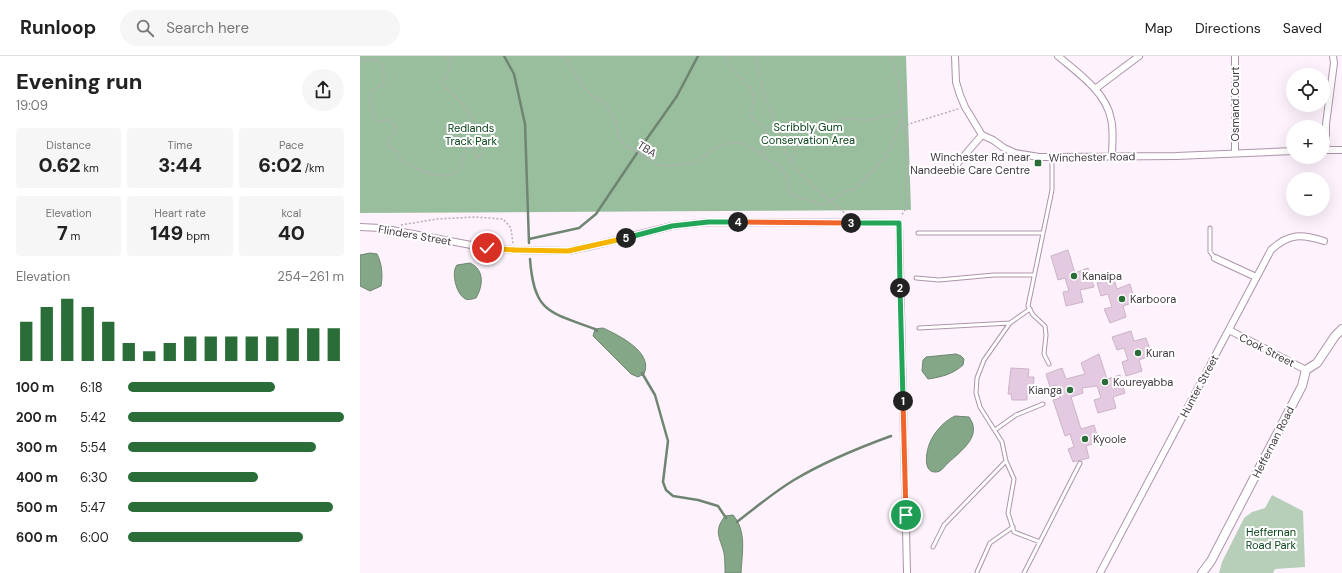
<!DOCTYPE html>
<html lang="en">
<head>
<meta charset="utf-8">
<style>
	:root { --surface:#fff; --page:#f6f6f6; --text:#222; --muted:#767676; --line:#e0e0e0; --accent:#2a6d38 }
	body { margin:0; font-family:"DM Sans",sans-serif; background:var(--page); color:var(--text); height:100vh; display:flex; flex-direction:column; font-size:15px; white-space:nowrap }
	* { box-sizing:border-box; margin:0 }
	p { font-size:13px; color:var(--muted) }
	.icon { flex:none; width:22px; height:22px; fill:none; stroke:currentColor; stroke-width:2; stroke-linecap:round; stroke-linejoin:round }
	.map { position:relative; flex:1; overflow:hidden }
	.details { display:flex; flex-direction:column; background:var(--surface); width:360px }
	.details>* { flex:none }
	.tools { position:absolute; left:926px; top:12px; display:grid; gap:8px }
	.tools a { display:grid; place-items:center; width:44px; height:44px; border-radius:50%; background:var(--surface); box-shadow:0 4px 16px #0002; font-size:20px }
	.pin { position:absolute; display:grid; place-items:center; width:34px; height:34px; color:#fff; margin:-17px; border:2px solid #fff; border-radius:50%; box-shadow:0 1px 4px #0007 }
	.km { position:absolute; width:20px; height:20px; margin:-10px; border-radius:50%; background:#222; color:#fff; font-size:11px; line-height:20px; text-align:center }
	.round { display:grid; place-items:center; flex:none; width:42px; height:42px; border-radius:21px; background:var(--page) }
	.overview { display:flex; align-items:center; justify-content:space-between; height:68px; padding:0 16px }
	h1 { font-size:22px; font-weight:800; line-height:30px }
	.figures { display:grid; grid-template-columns:repeat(3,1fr); gap:6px; height:68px; padding:4px 16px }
	.figures div { display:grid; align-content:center; border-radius:4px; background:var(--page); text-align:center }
	.figures b { font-size:20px; font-weight:800 }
	.figures small { font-size:11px; font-weight:400 }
	.figures p { font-size:11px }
	.chart { height:112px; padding:8px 16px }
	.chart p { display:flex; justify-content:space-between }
	.chart svg { width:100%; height:72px; margin-top:4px; stroke:var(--accent); stroke-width:6 }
	ul { padding:0 16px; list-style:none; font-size:13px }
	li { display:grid; grid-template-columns:64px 48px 1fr; align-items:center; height:30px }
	li i { height:10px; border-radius:5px; background:var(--accent) }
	header { display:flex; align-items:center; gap:24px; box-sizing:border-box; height:56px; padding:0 20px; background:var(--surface); border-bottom:1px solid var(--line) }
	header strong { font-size:19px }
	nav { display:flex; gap:22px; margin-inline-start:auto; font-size:14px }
	.search { width:280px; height:36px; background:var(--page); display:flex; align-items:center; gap:10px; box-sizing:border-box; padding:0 14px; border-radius:22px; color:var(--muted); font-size:15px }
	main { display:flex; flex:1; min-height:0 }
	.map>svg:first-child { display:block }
	.green { fill:#b7ceb9 }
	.forest { fill:#99be9d }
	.water { fill:#83a787; stroke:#6f8572 }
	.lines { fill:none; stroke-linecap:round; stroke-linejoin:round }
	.stream { stroke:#6f8572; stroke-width:2.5 }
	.building { fill:#e4cae0; stroke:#ccb3c8 }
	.lane-casing { stroke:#ad94aa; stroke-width:5 }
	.street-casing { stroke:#ad94aa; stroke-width:8 }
	.secondary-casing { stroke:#ad94aa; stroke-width:10 }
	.path { stroke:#b7acb6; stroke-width:1.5; stroke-dasharray:2 2; stroke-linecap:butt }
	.lane { stroke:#fff; stroke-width:3 }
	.street { stroke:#fff; stroke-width:6 }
	.secondary { stroke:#fff; stroke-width:8 }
	.split-1-casing { stroke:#fff; stroke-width:8 }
	.split-2-casing { stroke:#fff; stroke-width:8 }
	.split-3-casing { stroke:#fff; stroke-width:8 }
	.split-4-casing { stroke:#fff; stroke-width:8 }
	.split-5-casing { stroke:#fff; stroke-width:8 }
	.split-6-casing { stroke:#fff; stroke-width:8 }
	.split-7-casing { stroke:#fff; stroke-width:8 }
	.split-1 { stroke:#f0652b; stroke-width:5 }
	.split-2 { stroke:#22a559; stroke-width:5 }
	.split-3 { stroke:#22a559; stroke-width:5 }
	.split-4 { stroke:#f0652b; stroke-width:5 }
	.split-5 { stroke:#22a559; stroke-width:5 }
	.split-6 { stroke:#f5b400; stroke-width:5 }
	.split-7 { stroke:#f5b400; stroke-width:5 }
	.poi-dot { fill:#2a6d38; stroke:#fff; stroke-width:1.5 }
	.labels { text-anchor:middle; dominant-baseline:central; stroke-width:4; stroke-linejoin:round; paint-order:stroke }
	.street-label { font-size:11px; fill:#413740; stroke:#fff }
	.park-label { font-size:11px; fill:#09431a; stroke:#fff }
	.poi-label { font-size:11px; fill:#413740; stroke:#fff; text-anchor:start }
</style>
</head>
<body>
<header>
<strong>Runloop</strong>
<div class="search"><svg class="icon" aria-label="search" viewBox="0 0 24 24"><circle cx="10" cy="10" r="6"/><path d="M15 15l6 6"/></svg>Search here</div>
<nav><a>Map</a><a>Directions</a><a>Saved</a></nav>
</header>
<main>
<section class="details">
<div class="overview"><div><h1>Evening run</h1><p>19:09</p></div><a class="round"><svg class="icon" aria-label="share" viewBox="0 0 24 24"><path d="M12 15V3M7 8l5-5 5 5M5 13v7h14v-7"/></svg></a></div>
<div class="figures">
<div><p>Distance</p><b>0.62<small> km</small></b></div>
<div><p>Time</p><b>3:44</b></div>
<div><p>Pace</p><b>6:02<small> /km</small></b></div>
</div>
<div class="figures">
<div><p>Elevation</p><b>7<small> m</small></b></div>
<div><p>Heart rate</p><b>149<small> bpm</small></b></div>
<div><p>kcal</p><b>40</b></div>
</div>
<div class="chart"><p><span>Elevation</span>254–261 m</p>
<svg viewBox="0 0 160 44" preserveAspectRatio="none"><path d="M5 44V20M15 44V11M25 44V6M35 44V11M45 44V20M55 44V33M65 44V38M75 44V33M85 44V29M95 44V29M105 44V29M115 44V29M125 44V29M135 44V24M145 44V24M155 44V24"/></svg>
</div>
<ul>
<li><b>100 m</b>6:18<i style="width:68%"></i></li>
<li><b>200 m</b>5:42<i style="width:100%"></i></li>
<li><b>300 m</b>5:54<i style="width:87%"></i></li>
<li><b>400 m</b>6:30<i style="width:60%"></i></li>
<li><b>500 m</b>5:47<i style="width:95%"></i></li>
<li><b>600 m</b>6:00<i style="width:81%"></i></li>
</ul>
</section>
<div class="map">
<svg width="982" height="517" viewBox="0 0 982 517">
	<rect width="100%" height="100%" fill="#fef3fd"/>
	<!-- green -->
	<path class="green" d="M912,439l31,16 2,56 -30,2 -2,4h-54l3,-11 22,-44 8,-6 13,-4z"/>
	<!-- forest -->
	<path class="forest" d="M0,0h546l5,154 -551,3z"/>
	<!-- water -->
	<path class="water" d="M10,197l7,1c5,10 6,21 4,32l-11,5 -10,-5v-31z
		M110,207c15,7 13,23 6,35 -4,1 -9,3 -12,0 -8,-5 -13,-26 -7,-33z
		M243,272c15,7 51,24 41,46l-6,3 -7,-3 -38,-38 2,-7z
		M596,298l5,2 3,3 -1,6c-10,9 -21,12 -35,14l-6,-8 1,-11 3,-3z
		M595,360l14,1c14,19 -8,34 -21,46 -4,4 -7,9 -12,9 -13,1 -10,-19 -7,-27 4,-12 15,-24 26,-29z
		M373,459c14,16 9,38 8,58h-16c0,-6 0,-14 -1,-20 -4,-16 -11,-21 1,-37z"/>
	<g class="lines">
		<!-- stream -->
		<path class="stream" d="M144,0l10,18 11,50 4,119
			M279,94l38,-54 21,-40
			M169,183l50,-11 17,-14 41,-61
			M170,203c4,54 19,53 65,70l2,2
			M282,317l13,22 13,46 -5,41 3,8 7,6 25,4 20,6 8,12
			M377,466c18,-14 37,-30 57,-42 30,-18 64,-32 97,-44"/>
	</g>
	<!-- building -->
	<path class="building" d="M708,194l7,23 13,-5 6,19 -14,3 3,12 -17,4 -3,-14 6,-1 -4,-13 -7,2 -7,-24z
		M753,220l4,13 13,-5 5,18 -12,4 3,11 -16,6 -6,-14 8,-2 -4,-13 -7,2 -4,-13z
		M771,275l3,10 12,-3 6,17 -13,5 3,11 -16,5 -4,-14 6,-2 -4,-12 -7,2 -5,-13z
		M739,298l8,25 13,-4 5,18 -12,4 3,11 -18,5 -4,-13 7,-2 -4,-12 -15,2 1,5 -12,4 10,32 13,-4 5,17 -13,4 3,12 -16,4 -5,-13 6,-2 -4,-13 -5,2 -12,-36 7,-2 -4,-13 -6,2 -4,-13 16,-6 4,11 19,-5 -4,-11z
		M651,312l18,1 -1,8h6l-1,16h-6v7h-15l-1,-6h-3z"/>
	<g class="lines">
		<defs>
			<path id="lane" d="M850,172v24l5,6
				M558,177h124
				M556,222l23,2 55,-5h40
				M650,267l-26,37 -7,18 -1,15 4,14 22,35 4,19 8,18 -6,34 6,19 26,10
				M559,272l91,-5 20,-14
				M689,308l-5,-10 2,-19 -1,-9 -12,-11 -5,-9 24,-116v-33
				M635,374l21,-15 27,-11
				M573,491l11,-22 62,-64
				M617,516l13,-29 23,-16
				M664,517l56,-110"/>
			<path id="street" d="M595,0l1,26 4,13 5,12 17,28 11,5 11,8 11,5 24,4h13l124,-1 117,-5
				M698,0c20,17 48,36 53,63 3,12 1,25 1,37
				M875,0v96
				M735,33l44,-33
				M963,94h19
				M966,94v-26l8,-61 -1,-7
				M597,108l25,-29
				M0,171l21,1 106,20 28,2 53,1 24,-5 80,-20 36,-4 191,1 8,350
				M855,202l41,19
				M869,274l77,40
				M740,517l171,-323c18,-17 31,-16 53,-9"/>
			<path id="secondary" d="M842,517l9,-12 91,-175 4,-16 11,-7 18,-27 7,-7"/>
		</defs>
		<!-- lane casing -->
		<use href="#lane" class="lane-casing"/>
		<!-- street casing -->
		<use href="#street" class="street-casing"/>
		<!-- secondary casing -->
		<use href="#secondary" class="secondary-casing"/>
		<!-- path -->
		<path class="path" d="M202,0l11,12 4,10 11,14 15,10 9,13 4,8 1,10 8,13 6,2 27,17 10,1 27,-3c5,-5 11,-9 18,-13 20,-12 31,-8 50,5
			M366,0l3,8 7,10 15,14 3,7 -3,21 4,5 10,7 1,7 -3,20c3,4 6,5 10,8 12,6 16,14 15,28l3,4 34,10 20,-14 10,-2 33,-35 14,-36
			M396,0l5,29 24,66 11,19 13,13 38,32
			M531,0l8,28 5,44 2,3 1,7v69l-6,9
			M0,5l16,-2c8,9 10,15 7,26l-11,5c-5,12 0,22 6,33l6,-3h7l5,7 -8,13v7c2,1 6,2 8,4 3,3 4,8 7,10 10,8 46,22 55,10 5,-6 6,-16 8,-24l5,-1 7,13 4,-8 -2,-17 -13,-25 -25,-26 5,-7 4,-16 -6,-4
			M544,72l5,-4 49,-15
			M431,105l8,-16 20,-18 22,-8 30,1 31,-9
			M41,169l36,-6 38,-2 28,2 8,9 2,16"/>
		<!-- lane -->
		<use href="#lane" class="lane"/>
		<!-- street -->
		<use href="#street" class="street"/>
		<!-- secondary -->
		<use href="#secondary" class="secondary"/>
	</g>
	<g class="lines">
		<defs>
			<path id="split-1" d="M543,345l3,114"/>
			<path id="split-2" d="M540,232l3,113"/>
			<path id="split-3" d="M491,167h48l1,65"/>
			<path id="split-4" d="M378,166l113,1"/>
			<path id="split-5" d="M266,182l46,-12 36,-4h30"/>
			<path id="split-6" d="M154,194l54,1 58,-13"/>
			<path id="split-7" d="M127,192l27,2"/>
		</defs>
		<!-- split-1 casing -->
		<use href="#split-1" class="split-1-casing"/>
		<!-- split-2 casing -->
		<use href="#split-2" class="split-2-casing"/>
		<!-- split-3 casing -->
		<use href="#split-3" class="split-3-casing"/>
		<!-- split-4 casing -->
		<use href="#split-4" class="split-4-casing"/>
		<!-- split-5 casing -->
		<use href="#split-5" class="split-5-casing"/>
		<!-- split-6 casing -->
		<use href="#split-6" class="split-6-casing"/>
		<!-- split-7 casing -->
		<use href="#split-7" class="split-7-casing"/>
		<!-- split-1 -->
		<use href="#split-1" class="split-1"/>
		<!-- split-2 -->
		<use href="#split-2" class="split-2"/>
		<!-- split-3 -->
		<use href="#split-3" class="split-3"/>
		<!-- split-4 -->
		<use href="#split-4" class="split-4"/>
		<!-- split-5 -->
		<use href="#split-5" class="split-5"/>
		<!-- split-6 -->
		<use href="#split-6" class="split-6"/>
		<!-- split-7 -->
		<use href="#split-7" class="split-7"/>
	</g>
	<!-- markers -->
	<g class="poi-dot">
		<rect x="674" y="103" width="8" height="8" rx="2"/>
		<circle cx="714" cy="220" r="4"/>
		<circle cx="762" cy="243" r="4"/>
		<circle cx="778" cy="297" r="4"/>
		<circle cx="745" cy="326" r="4"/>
		<circle cx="710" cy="334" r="4"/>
		<circle cx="725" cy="383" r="4"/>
	</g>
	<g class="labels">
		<!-- street labels -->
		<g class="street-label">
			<text transform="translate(875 48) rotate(-90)">Osmand Court</text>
			<text transform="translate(287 93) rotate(32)">TBA</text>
			<text transform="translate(732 101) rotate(-1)">Winchester Road</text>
			<text transform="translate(55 179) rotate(10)">Flinders Street</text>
			<text transform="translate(907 294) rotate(27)">Cook Street</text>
			<text transform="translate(839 330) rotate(-62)">Hunter Street</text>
			<text transform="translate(913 386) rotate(-63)">Heffernan Road</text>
		</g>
		<!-- park labels -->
		<g class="park-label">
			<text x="448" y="71">Scribbly Gum<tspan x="448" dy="13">Conservation Area</tspan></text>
			<text x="111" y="72">Redlands<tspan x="111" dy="13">Track Park</tspan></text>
			<text x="911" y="476">Heffernan<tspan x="911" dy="13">Road Park</tspan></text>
		</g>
		<!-- poi labels -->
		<g class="poi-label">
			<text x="670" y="101" text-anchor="end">Winchester Rd near<tspan x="670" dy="13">Nandeebie Care Centre</tspan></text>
			<text x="722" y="220">Kanaipa</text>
			<text x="770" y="243">Karboora</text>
			<text x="786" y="297">Kuran</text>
			<text x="753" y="326">Koureyabba</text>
			<text x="702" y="334" text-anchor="end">Kianga</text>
			<text x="733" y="383">Kyoole</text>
		</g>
	</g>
</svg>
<div class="tools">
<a><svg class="icon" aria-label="locate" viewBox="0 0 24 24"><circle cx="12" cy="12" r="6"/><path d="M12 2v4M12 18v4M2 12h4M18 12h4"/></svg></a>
<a>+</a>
<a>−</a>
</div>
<div class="pin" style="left:546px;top:459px;background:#1e9e55"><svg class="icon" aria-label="arrive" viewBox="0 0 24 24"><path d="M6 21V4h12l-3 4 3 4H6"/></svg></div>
<div class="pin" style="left:127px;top:192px;background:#d93025"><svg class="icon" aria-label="check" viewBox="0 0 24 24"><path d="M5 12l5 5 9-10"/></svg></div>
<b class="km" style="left:543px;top:345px">1</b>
<b class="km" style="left:540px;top:232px">2</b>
<b class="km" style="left:491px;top:167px">3</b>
<b class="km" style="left:378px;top:166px">4</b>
<b class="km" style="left:266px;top:182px">5</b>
</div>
</main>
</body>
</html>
